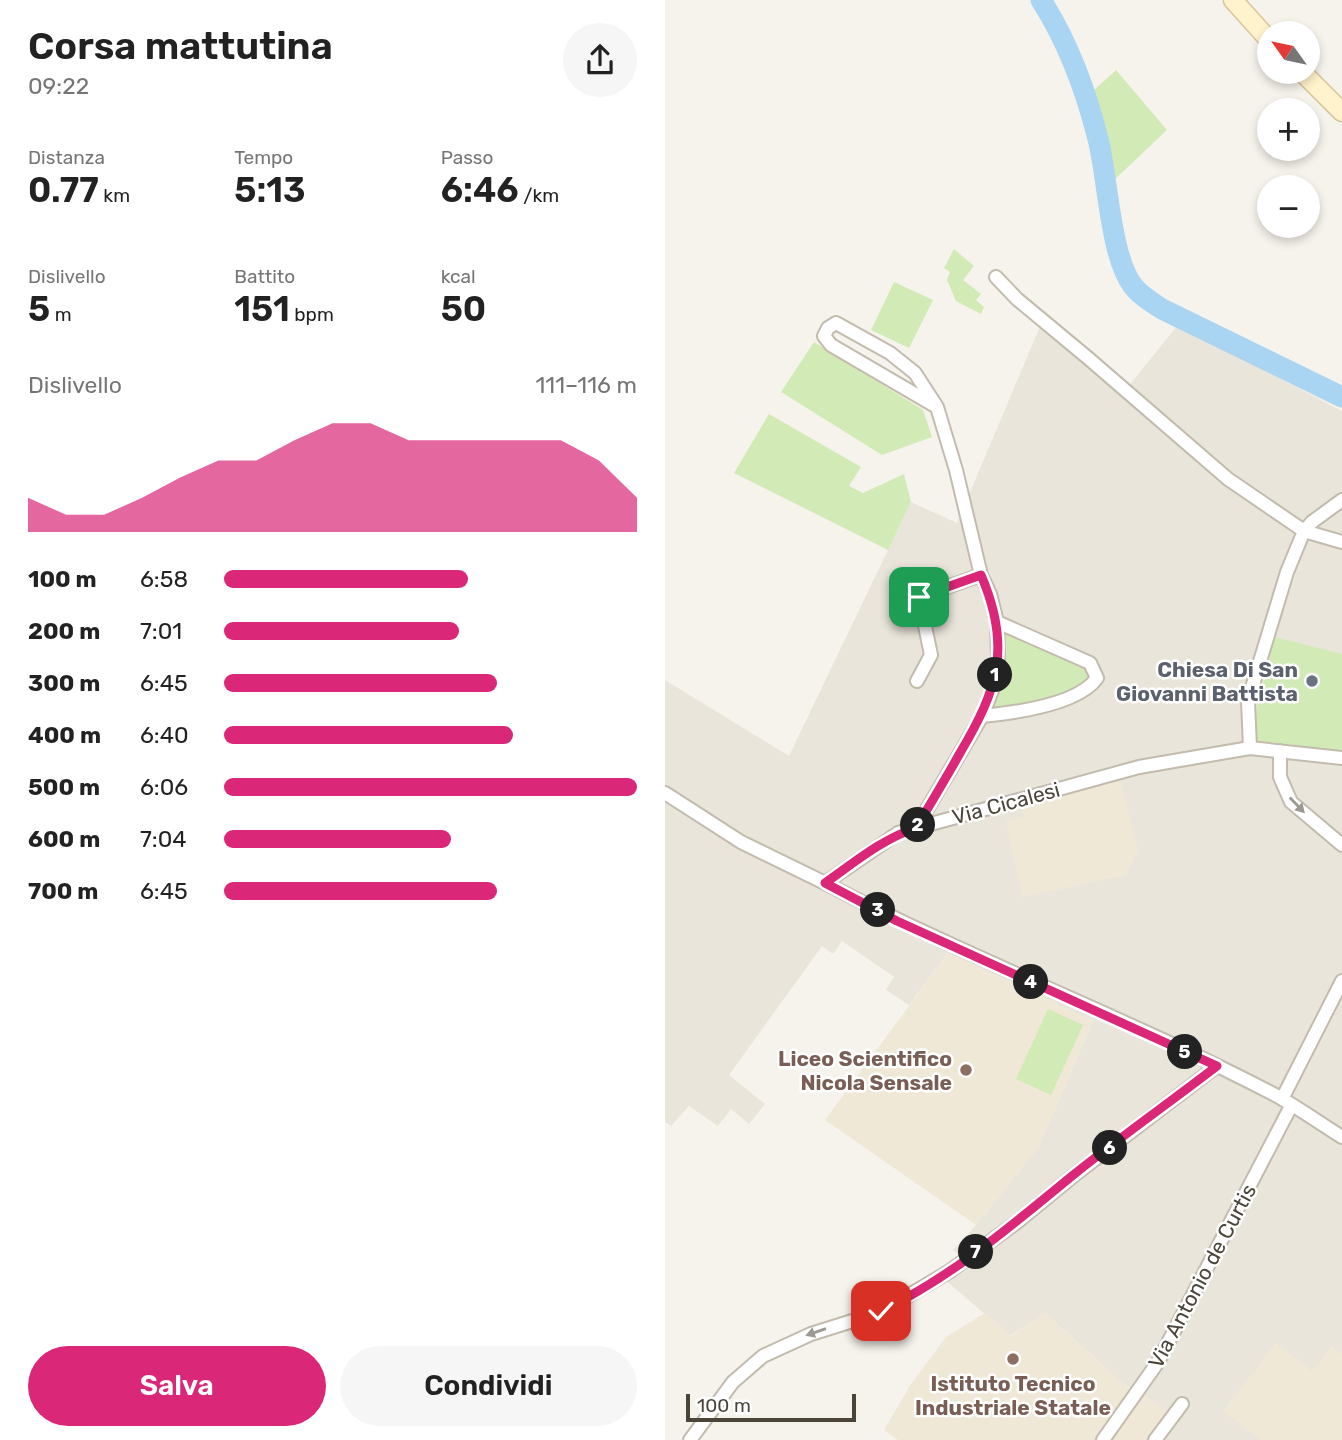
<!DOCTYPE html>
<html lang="it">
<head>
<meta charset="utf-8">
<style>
	:root { --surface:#fff; --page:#f6f6f6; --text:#222; --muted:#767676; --accent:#db2777 }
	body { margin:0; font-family:Rubik,sans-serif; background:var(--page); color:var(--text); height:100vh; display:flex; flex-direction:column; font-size:26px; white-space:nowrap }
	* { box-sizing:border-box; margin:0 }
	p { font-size:23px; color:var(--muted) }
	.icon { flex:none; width:38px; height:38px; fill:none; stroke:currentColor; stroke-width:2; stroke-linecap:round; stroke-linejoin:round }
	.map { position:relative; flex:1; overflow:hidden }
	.details { display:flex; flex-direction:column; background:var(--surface); width:665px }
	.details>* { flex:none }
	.needle { width:46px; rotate:303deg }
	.tools { position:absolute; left:592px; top:21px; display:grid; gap:14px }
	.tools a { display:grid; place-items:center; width:63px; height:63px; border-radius:50%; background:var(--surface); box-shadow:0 4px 10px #0003; font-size:35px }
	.scale { position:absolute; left:21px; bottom:18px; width:170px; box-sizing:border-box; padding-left:7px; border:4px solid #4b4439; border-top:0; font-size:19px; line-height:24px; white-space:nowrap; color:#4b4439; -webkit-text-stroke:5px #fff; paint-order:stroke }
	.pin { position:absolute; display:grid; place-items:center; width:60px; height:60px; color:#fff; margin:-30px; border-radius:14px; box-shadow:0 4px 10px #0006 }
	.km { position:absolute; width:35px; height:35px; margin:-18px; border-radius:50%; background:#222; color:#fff; font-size:19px; line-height:35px; text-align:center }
	.round { display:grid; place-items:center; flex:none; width:74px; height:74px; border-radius:37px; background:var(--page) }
	.summary { display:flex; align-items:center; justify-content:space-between; height:119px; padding:0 28px }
	h1 { font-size:38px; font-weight:600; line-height:52px }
	.stats { display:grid; grid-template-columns:repeat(3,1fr); gap:10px; height:119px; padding:7px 28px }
	.stats div { display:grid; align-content:center }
	.stats b { font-size:35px; font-weight:600 }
	.stats small { font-size:19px; font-weight:400 }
	.stats p { font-size:19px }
	.chart { height:196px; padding:14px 28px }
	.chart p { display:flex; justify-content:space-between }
	.chart svg { width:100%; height:126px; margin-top:7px; fill:var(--accent); opacity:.7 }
	.action { display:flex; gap:14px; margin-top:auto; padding:14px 28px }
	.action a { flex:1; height:80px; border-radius:42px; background:var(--accent); color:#fff; font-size:28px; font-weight:600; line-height:80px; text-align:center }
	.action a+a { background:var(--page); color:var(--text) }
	ul { padding:0 28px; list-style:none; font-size:23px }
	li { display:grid; grid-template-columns:112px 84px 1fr; align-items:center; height:52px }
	li i { height:18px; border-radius:9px; background:var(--accent) }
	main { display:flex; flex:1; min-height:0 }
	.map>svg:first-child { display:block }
	.residential { fill:#eae5da }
	.education { fill:#efe8d6 }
	.green { fill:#d2eab5 }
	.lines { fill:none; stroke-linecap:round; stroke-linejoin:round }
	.river { stroke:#a9d4f2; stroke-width:21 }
	.minor-casing { stroke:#c2bbae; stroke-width:16 }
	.secondary-casing { stroke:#d6c79b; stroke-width:21 }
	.minor { stroke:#fff; stroke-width:12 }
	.secondary { stroke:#fff3cd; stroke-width:18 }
	.oneway { fill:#9c9892 }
	.route-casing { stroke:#fff; stroke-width:14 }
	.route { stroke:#db2777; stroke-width:9 }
	.worship-dot { fill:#6b7280; stroke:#fff; stroke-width:2.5 }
	.education-dot { fill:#8d6e63; stroke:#fff; stroke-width:2.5 }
	.labels { text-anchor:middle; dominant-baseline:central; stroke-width:5; stroke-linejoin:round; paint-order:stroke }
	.worship-label { font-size:21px; font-weight:bold; fill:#5b616d; stroke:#fff; text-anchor:end }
	.street-label { font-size:21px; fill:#4b4439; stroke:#fff }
	.education-label { font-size:21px; font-weight:bold; fill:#785e54; stroke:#fff; text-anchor:end }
</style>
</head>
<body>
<main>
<section class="details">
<div class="summary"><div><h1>Corsa mattutina</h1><p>09:22</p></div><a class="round"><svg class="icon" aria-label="share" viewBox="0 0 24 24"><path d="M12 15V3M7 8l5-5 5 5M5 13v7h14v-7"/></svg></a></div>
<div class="stats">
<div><p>Distanza</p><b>0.77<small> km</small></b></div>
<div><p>Tempo</p><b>5:13</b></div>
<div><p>Passo</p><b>6:46<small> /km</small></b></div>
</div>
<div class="stats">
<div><p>Dislivello</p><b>5<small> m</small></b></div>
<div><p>Battito</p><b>151<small> bpm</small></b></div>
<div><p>kcal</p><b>50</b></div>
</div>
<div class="chart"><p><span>Dislivello</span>111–116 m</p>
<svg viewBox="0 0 160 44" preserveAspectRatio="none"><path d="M0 44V32L10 38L20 38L30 32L40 25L50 19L60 19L70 12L80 6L90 6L100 12L110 12L120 12L130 12L140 12L150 19L160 32V44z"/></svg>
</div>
<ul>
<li><b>100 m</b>6:58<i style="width:59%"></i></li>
<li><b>200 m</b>7:01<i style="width:57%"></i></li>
<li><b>300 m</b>6:45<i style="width:66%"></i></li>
<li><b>400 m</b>6:40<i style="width:70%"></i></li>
<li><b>500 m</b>6:06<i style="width:100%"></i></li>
<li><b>600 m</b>7:04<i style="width:55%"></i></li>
<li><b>700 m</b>6:45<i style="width:66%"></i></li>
</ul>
<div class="action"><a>Salva</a><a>Condividi</a></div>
</section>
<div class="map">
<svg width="677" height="1440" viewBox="0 0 677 1440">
	<rect width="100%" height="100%" fill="#f6f3ec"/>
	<!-- residential -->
	<path class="residential" d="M376,324l82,69 55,-68 164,86v1029h-196l22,-29 -47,-29 -76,-69 -35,23 -75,-65 24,-16 -6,-5 23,-25 63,-79 54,-125 -145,-68 -39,52 -23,-15 8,-13 -52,-36 -9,13 -11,-8 -93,129 36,29 -16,20 -18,-15 -13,17 -29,-20 -18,20 -6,-4v-442l124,76 122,-254 46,21z"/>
	<!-- education -->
	<path class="education" d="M455,780l18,70 -12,25 -104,22 -16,-76 18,-4 -3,-11z
		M283,953l145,68 -54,125 -63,79 -151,-105z
		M320,1313l26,23 34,-23 76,69 47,29 -22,29h-248l-14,-10 27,-46 35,-47z
		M611,1343l36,28 20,-25 10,8v86h-81l-38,-29z"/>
	<!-- green -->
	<path class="green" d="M451,70l51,60 -55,52 -21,-89z
		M289,249l20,17 -11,14 18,14 -5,6 8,7 -3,7 -25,-13 -9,-21 3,-8 -6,-4z
		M229,282l39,18 -24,48 -38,-18z
		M149,342l109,68 9,27 -50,18 -101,-63z
		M104,414l92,53 -12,19 14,7 41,-19 7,28 -23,48 -154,-77z
		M339,631l85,39 -2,13 -46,17 -50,10c11,-26 12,-51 13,-79z
		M610,637l67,17v97l-88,-11 3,-32z
		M383,1009l35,16 -32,70 -35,-16z"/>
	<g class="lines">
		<!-- river -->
		<path class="river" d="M376,0c27,42 45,91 57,139 10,39 12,117 35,147 8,10 18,16 29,23l180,88"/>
		<defs>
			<path id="minor" d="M331,277l21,22 71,59 140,121 76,52 38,11
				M252,681l14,-26 -12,-58 62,-22
				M317,716c31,-3 96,-11 115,-38l-7,-15 -93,-41
				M585,748l-2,-47 39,-129 17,-41 8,-9 30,-22
				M615,751v26l11,25 51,43
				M0,793l76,49 84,41 73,-50 241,-66 111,-19 92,10
				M251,828l66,-112 11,-28 5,-29 -1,-37 -7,-28 -9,-19 -25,-105 -19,-63 -22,-34 -25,-20 -54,-30 -8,5 -4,8 7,9 106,62
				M160,883c148,78 306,136 454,214 21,12 42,27 63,40
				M617,1099l60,-118
				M25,1440l43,-58 30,-26 48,-22 70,-22 69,-41 67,-49 56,-46 144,-110
				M438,1440l55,-78 133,-256
				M490,1440l27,-36"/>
			<path id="secondary" d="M568,0l36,40
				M637,72l40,40"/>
		</defs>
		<!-- minor casing -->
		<use href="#minor" class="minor-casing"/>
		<!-- secondary casing -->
		<use href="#secondary" class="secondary-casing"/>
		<!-- minor -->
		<use href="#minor" class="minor"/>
		<!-- secondary -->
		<use href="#secondary" class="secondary"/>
	</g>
	<!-- one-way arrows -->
	<defs><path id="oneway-solid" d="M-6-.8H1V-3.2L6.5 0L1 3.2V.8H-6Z" transform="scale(1.75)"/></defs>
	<g class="oneway">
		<use href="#oneway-solid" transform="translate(632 805) rotate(46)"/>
		<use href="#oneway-solid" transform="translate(151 1332) rotate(161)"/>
	</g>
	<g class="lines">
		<defs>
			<path id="route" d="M216,1311c71,-34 131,-86 191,-135 47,-38 97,-73 145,-110l-320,-145 -72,-38c30,-21 57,-44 91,-55 15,-25 30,-50 44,-75 38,-64 52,-106 21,-178l-62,22"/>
		</defs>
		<!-- route casing -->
		<use href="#route" class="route-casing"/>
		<!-- route -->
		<use href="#route" class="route"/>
	</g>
	<!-- markers -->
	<circle class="worship-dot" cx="647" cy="681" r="7"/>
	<g class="education-dot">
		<circle cx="301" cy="1070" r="7"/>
		<circle cx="348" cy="1359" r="7"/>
	</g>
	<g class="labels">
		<!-- worship labels -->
		<g class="worship-label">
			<text x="633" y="669">Chiesa Di San<tspan x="633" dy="24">Giovanni Battista</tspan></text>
		</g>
		<!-- street labels -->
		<g class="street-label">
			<text transform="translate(341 803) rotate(-15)">Via Cicalesi</text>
			<text transform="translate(537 1276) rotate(-62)">Via Antonio de Curtis</text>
		</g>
		<!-- education labels -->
		<g class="education-label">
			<text x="287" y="1058">Liceo Scientifico<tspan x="287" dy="24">Nicola Sensale</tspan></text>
			<text x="348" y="1383" text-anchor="middle">Istituto Tecnico<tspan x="348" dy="24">Industriale Statale</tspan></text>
		</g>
	</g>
</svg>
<div class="tools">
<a><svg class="needle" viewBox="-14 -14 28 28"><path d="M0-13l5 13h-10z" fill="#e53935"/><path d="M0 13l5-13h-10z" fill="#767676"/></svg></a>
<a>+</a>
<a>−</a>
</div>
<div class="scale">100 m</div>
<div class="pin" style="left:254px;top:597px;background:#1e9e55"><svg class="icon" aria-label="arrive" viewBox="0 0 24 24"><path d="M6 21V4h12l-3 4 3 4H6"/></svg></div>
<div class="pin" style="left:216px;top:1311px;background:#d93025"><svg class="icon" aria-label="check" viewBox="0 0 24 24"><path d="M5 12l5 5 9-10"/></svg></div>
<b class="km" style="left:330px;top:675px">1</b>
<b class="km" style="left:253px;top:825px">2</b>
<b class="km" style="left:213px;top:910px">3</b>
<b class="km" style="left:366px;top:982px">4</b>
<b class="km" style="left:520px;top:1052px">5</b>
<b class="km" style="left:445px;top:1148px">6</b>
<b class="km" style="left:311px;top:1252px">7</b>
</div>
</main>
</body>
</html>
